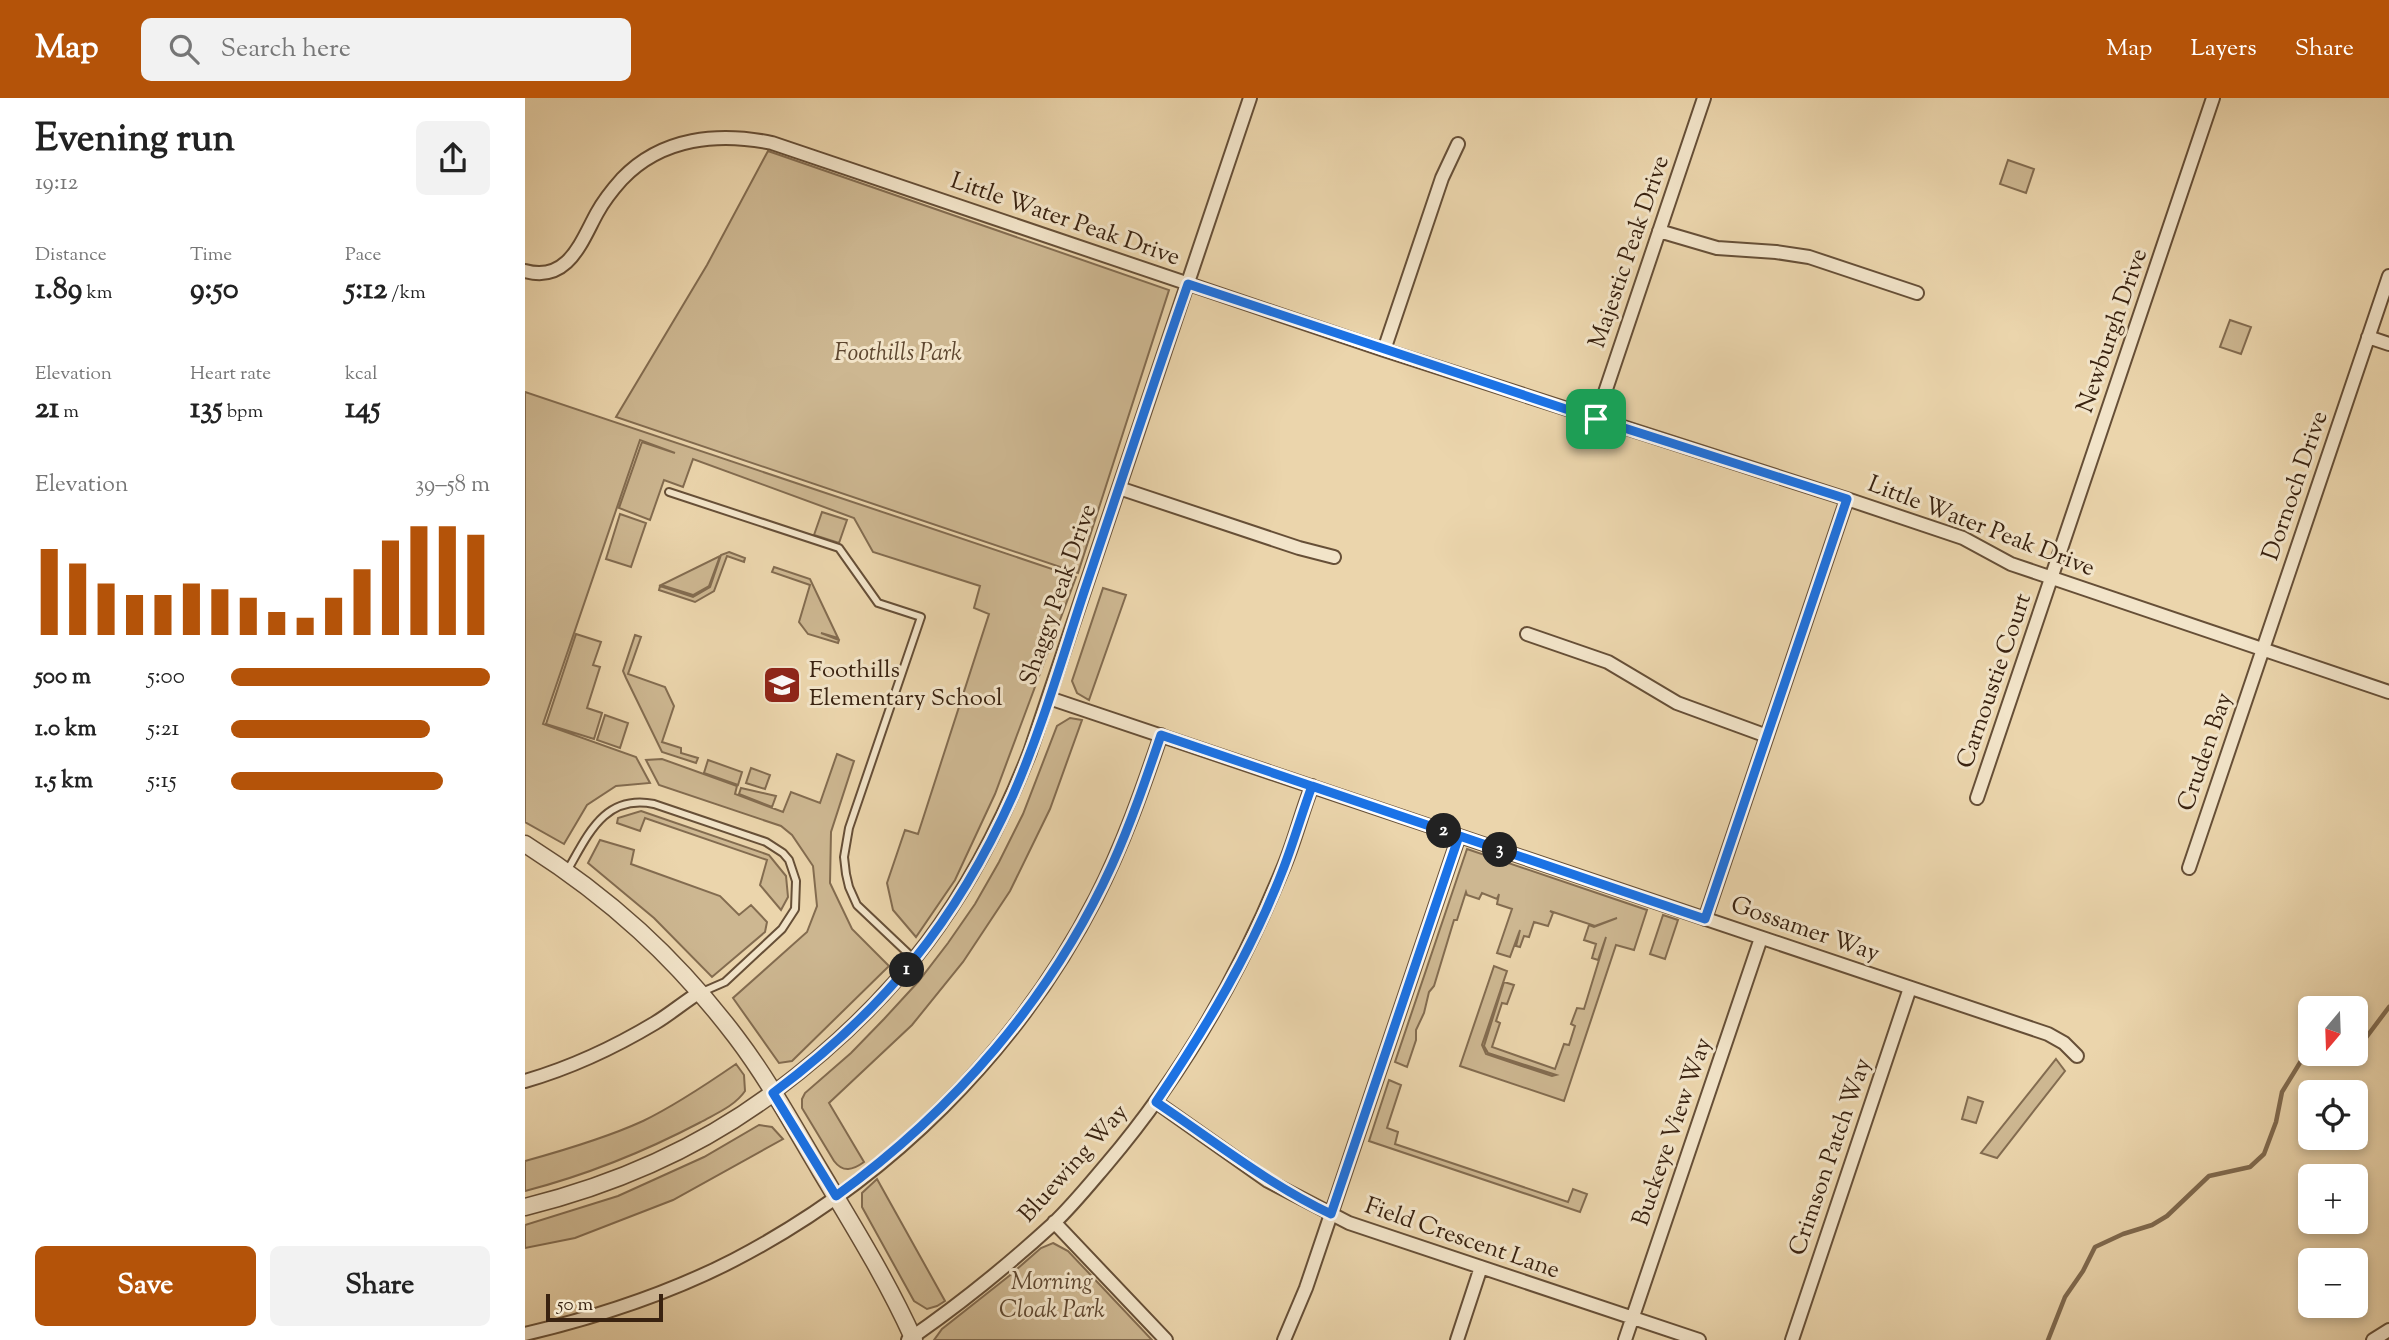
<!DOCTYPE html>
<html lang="en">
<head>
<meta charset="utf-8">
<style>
	:root { --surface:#fff; --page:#f2f2f2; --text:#222; --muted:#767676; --accent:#b45309 }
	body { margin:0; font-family:"Sorts Mill Goudy",serif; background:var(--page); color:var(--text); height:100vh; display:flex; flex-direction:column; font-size:26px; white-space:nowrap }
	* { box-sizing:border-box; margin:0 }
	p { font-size:23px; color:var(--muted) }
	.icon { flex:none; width:38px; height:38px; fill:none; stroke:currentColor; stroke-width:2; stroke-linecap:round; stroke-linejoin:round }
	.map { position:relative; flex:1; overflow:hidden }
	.drawer { display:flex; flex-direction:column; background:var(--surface); width:525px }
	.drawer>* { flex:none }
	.needle { width:46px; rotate:199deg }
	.controls { position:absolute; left:1773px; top:898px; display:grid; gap:14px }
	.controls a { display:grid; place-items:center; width:70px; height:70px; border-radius:10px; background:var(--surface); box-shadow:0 4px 10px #0003; font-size:35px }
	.scale { position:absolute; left:21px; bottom:18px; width:117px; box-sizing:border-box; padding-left:7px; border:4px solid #392210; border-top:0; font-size:19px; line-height:24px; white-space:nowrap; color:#392210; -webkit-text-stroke:5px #f2e4c9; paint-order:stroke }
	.pin { position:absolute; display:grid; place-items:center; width:60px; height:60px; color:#fff; margin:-30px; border-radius:14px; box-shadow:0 4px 10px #0006 }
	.km { position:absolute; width:35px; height:35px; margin:-18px; border-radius:50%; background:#222; color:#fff; font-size:19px; line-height:35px; text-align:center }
	.round { display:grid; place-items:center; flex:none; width:74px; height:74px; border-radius:10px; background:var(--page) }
	.headline { display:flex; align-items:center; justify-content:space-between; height:119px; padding:0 35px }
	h1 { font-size:38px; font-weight:700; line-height:52px }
	.metrics { display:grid; grid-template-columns:repeat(3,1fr); gap:10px; height:119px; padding:7px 35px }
	.metrics div { display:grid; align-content:center }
	.metrics b { font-size:30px; font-weight:700 }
	.metrics small { font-size:19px; font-weight:400 }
	.metrics p { font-size:19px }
	.chart { height:196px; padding:14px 35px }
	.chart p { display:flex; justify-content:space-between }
	.chart svg { width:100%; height:126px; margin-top:7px; stroke:var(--accent); stroke-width:6 }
	.cta { display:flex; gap:14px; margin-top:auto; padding:14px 35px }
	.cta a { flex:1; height:80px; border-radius:10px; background:var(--accent); color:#fff; font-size:28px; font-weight:700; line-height:80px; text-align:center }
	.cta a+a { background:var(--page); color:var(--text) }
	ul { padding:0 35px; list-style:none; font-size:23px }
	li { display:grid; grid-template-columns:112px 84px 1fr; align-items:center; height:52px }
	li i { height:18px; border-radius:9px; background:var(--accent) }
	header { display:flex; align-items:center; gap:42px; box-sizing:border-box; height:98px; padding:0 35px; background:var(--accent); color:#fff }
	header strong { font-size:33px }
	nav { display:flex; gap:38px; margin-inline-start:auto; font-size:24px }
	.search { width:490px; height:63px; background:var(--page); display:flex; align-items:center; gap:18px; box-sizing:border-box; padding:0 24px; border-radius:10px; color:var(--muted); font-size:26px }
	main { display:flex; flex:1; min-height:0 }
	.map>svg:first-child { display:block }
	.green { fill:#cdb791; stroke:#836c50; stroke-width:2 }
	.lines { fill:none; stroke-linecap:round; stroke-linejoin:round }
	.stream { stroke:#7f694e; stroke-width:4.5 }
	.service-casing { stroke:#664f37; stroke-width:10 }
	.minor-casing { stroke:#664f37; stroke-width:16 }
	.tertiary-casing { stroke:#664f37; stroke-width:19 }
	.service { stroke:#f2e4c9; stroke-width:6 }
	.minor { stroke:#f2e4c9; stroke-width:12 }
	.tertiary { stroke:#f2e4c9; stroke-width:16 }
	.route-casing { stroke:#fff; stroke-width:14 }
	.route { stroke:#1a73e8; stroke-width:9 }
	.labels { text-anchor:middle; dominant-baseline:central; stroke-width:6; stroke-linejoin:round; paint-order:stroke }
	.street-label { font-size:24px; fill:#392210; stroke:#f2e4c9 }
	.park-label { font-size:24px; font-style:italic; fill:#5e4730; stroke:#f2e4c9 }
	.poi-label { font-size:24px; fill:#392210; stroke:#f2e4c9; text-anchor:start }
</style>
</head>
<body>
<header>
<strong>Map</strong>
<div class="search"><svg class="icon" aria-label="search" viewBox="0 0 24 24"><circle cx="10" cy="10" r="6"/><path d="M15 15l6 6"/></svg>Search here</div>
<nav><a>Map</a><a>Layers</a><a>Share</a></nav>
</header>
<main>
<section class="drawer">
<div class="headline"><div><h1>Evening run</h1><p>19:12</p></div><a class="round"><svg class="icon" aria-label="share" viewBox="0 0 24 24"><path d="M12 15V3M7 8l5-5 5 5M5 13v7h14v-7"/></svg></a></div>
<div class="metrics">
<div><p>Distance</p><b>1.89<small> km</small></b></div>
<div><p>Time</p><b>9:50</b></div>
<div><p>Pace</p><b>5:12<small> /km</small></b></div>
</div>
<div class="metrics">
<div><p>Elevation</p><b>21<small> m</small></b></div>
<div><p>Heart rate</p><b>135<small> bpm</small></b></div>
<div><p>kcal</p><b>145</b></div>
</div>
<div class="chart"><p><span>Elevation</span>39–58 m</p>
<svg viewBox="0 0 160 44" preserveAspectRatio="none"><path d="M5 44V14M15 44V19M25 44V26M35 44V30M45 44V30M55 44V26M65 44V28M75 44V31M85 44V36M95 44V38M105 44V31M115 44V21M125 44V11M135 44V6M145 44V6M155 44V9"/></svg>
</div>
<ul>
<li><b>500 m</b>5:00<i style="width:100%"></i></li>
<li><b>1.0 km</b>5:21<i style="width:77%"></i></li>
<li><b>1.5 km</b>5:15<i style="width:82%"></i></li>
</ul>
<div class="cta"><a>Save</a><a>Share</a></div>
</section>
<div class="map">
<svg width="1864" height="1242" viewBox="0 0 1864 1242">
	<rect width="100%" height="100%" fill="#ebd5ac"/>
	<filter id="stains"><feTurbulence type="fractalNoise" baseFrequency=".00286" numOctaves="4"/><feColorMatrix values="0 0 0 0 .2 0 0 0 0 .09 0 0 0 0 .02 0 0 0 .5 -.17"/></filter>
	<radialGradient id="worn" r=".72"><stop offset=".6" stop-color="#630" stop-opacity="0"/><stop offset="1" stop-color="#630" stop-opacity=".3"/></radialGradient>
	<!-- green -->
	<path class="green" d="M243,53l401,139 -91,283 -462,-156 91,-152z
		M1483,62l26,9 -8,24 -26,-9z
		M1705,222l21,7 -10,27 -21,-7z
		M0,294l551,185 -81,217 -40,86 -39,57 -23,-27 -6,-27 18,-53 13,4 71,-220 -15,-6 6,-22 -107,-34 -19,-34 -161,-59 -10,28 -19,-7 -14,40 -31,-12 23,-66 33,11 -35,-13 -97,284 93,33 14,26 -34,3 -29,19 -23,39 -39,-22z
		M297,414l25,8 -8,23 -25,-8z
		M95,416l26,9 -15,44 -25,-8z
		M204,454l16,6 -1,4 -17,-6 -13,35 -19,11 -36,-12 1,-4 33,11 17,-10 11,-32z
		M195,458l-11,30 -16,9 -32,-10z
		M249,469l36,12 28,59 -17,-5 18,7 -1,3 -30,-9 -9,-12 11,-37 -38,-13z
		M578,490l23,7 -37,105 -12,-7 -5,-12z
		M51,536l25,8 -8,23 7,2 -13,41 15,5 -8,26 -48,-15z
		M110,537l6,2 -13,37 37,13 9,19 -12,36 19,6v5l17,5 -2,5 -34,-11 -36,-74 -3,-7z
		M80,617l23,8 -8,25 -23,-8z
		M545,620l12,2 -32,89 -40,82 -47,71 -51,63 -83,78 35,59c-11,8 -21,11 -30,-1l-32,-53v-9l3,-6 46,-40 33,-34 34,-37 30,-39 27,-39 24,-42 24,-48 34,-88z
		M312,656l17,7 -23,71 -1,51 22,46 37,37 -97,95 -13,2 -46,-65 74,-66 10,-26 -4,-40 -21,-31 -11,-9 -122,-41 -13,-25 16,-1 75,27 -2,8 48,18 8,-20 29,11z
		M183,662l34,12 -4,13 -34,-12z
		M226,670l19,7 -5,14 -19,-6z
		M216,690l35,8 -4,11 -33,-13z
		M116,713l128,44 17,21 2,21 -7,13 -21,-25 7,-25 -122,-42 -5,13 -23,-8 1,-5z
		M75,742l34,10 -3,14 89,32 19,19 12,-10 16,17 -2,10 -53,45 -58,-59 -66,-55z
		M942,751l180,61 -13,40 -18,-5 -52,156 -104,-35 34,-100 13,5 -25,74 4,9 66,22 4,-1 -68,-22 -4,-7 20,-64 10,3 -7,19 -5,-1 -6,18 4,2 -8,24 63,22 9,-25 5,1 6,-19 -4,-2 6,-16 7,1 22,-72 -8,23 -6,-2 4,-14 -12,-4 5,-15 5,2 23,-9 -22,8 -45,-15 3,2 -5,13 -14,-4 -5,15 -5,-1 -4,11 -4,-1 4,-16 -10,27 -13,-4 15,-44 -15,-5 2,-10 -2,5 -15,-6 -3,6 -12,-4 -1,-3 -9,28h-3l-20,66 -5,6 -5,21 -8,17v10l-9,27 -12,-5z
		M1138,817l15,5 -13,39 -15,-5z
		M1531,961l9,12 -68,87 -16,-5z
		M211,966l8,11 1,16c-10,15 -30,23 -44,31 -57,30 -114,53 -176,69v-30c40,-11 81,-23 118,-40 33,-16 64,-37 93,-57z
		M864,982l12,5 -14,43 11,4 -3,12 173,58 5,-13 14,5 -7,18 -211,-71z
		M1443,999l15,5 -7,21 -14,-4z
		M234,1027l13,2 11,12 -110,61 -98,38 -50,10v-23l93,-29 86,-39z
		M352,1081l68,122 -8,5 -10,3 -13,-8 -52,-94v-14z
		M528,1145l15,8 84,89h-218l8,-11 67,-53 32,-28z"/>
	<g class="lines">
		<!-- stream -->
		<path class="stream" d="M1830,947l10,-6 24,-32
			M1523,1242l17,-43 18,-26 12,-24 28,-13 29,-9 15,-9 42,-40 41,-9 14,-13 12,-32 6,-30 19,-31 25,-7"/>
		<defs>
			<path id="service" d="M144,394l170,56 39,55 43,14 -72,211 -5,29 2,17 3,13 8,18 57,54
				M42,773c21,-36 37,-77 87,-67l112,38 17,11 6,7 7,21 -1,28 -13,20 -57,53 -23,10"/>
			<path id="minor" d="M1134,133l58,17 59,4 33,5 108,36
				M0,173c43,12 56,-29 72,-58 6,-11 16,-24 25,-34 40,-42 97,-47 150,-36l612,207 463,149 116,39 48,26 378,128
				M1843,239l21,7
				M859,252l58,-172 16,-34
				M1071,321l108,-321
				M594,390l180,60 35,9
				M1002,536l81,28 69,41 90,33
				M524,600l999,336 16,9 13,13
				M1452,700l236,-700
				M1664,770l200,-592
				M1180,821l142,-420
				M0,983c45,-13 90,-34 130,-58 15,-9 29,-21 45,-31
				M248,995c127,-95 199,-194 257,-341l220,-654
				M631,1004l112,79 81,42 350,117
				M529,1124l112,118
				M0,1236c72,-17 143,-40 209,-74 154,-80 283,-208 362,-362 27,-53 46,-107 65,-163
				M383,1242c51,-35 99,-74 145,-116 19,-18 36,-39 53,-59 75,-88 132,-187 176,-294 12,-27 19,-57 30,-85
				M759,1242l22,-52 153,-452
				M932,1242l24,-73
				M1100,1242l136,-402
				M1267,1242l118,-352
				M1848,1242l16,-10"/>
			<path id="tertiary" d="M0,746c84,53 151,114 211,193 32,42 58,90 85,135 33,55 67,110 93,168
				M0,1109c89,-22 174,-59 248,-114"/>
		</defs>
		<!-- service casing -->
		<use href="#service" class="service-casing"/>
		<!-- minor casing -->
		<use href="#minor" class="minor-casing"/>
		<!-- tertiary casing -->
		<use href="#tertiary" class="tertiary-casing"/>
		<!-- service -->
		<use href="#service" class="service"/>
		<!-- minor -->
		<use href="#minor" class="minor"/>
		<!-- tertiary -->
		<use href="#tertiary" class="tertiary"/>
	</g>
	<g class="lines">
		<defs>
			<path id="route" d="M1071,321l-408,-135c-36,103 -70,207 -105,311 -22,67 -42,136 -70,200 -57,127 -129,215 -240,298l63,103c118,-86 215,-197 276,-331 19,-42 34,-86 49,-130l298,101 -128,378c-63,-30 -117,-73 -175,-112 50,-74 96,-151 128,-235 10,-26 18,-54 28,-81l393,133 142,-420 -251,-80"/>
		</defs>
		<!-- route casing -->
		<use href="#route" class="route-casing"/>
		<!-- route -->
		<use href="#route" class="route"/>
	</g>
	<!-- icons -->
	<defs>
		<symbol id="school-square" viewBox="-11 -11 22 22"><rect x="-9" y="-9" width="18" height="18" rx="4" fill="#8f2418" stroke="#f2e4c9"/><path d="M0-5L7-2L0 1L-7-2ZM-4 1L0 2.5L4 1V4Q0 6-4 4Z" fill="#fff"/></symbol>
	</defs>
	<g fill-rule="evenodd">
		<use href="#school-square" x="235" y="565" width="44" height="44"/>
	</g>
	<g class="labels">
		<!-- street labels -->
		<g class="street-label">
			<text transform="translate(540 122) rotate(19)">Little Water Peak Drive</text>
			<text transform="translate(1105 154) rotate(-71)">Majestic Peak Drive</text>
			<text transform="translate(1588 233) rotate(-71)">Newburgh Drive</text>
			<text transform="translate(1771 388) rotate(-71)">Dornoch Drive</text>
			<text transform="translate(1456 429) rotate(21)">Little Water Peak Drive</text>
			<text transform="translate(534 497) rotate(-71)">Shaggy Peak Drive</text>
			<text transform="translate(1470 583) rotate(-71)">Carnoustie Court</text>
			<text transform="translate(1681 654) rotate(-71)">Cruden Bay</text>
			<text transform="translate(1280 832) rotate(19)">Gossamer Way</text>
			<text transform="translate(1148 1034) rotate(-71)">Buckeye View Way</text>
			<text transform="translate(1306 1059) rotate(-71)">Crimson Patch Way</text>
			<text transform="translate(549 1066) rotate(-48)">Bluewing Way</text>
			<text transform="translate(937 1141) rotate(19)">Field Crescent Lane</text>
		</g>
		<!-- park labels -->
		<g class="park-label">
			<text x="373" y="256">Foothills Park</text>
			<text x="527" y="1185">Morning<tspan x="527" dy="28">Cloak Park</tspan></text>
		</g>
		<!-- poi labels -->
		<g class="poi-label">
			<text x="284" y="573">Foothills<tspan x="284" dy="28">Elementary School</tspan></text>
		</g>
	</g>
	<rect width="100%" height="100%" filter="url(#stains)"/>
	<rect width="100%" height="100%" fill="url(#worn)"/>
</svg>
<div class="controls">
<a><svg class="needle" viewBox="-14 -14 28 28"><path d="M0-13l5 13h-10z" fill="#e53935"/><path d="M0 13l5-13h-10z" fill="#767676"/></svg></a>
<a><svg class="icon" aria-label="locate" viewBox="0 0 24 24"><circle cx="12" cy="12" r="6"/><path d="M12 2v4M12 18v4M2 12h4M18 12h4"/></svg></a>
<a>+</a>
<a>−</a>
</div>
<div class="scale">50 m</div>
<div class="pin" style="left:1071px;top:321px;background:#1e9e55"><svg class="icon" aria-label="arrive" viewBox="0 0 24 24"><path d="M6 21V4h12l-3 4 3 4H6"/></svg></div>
<b class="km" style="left:382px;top:872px">1</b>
<b class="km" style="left:919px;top:733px">2</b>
<b class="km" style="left:975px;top:752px">3</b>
</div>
</main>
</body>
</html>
